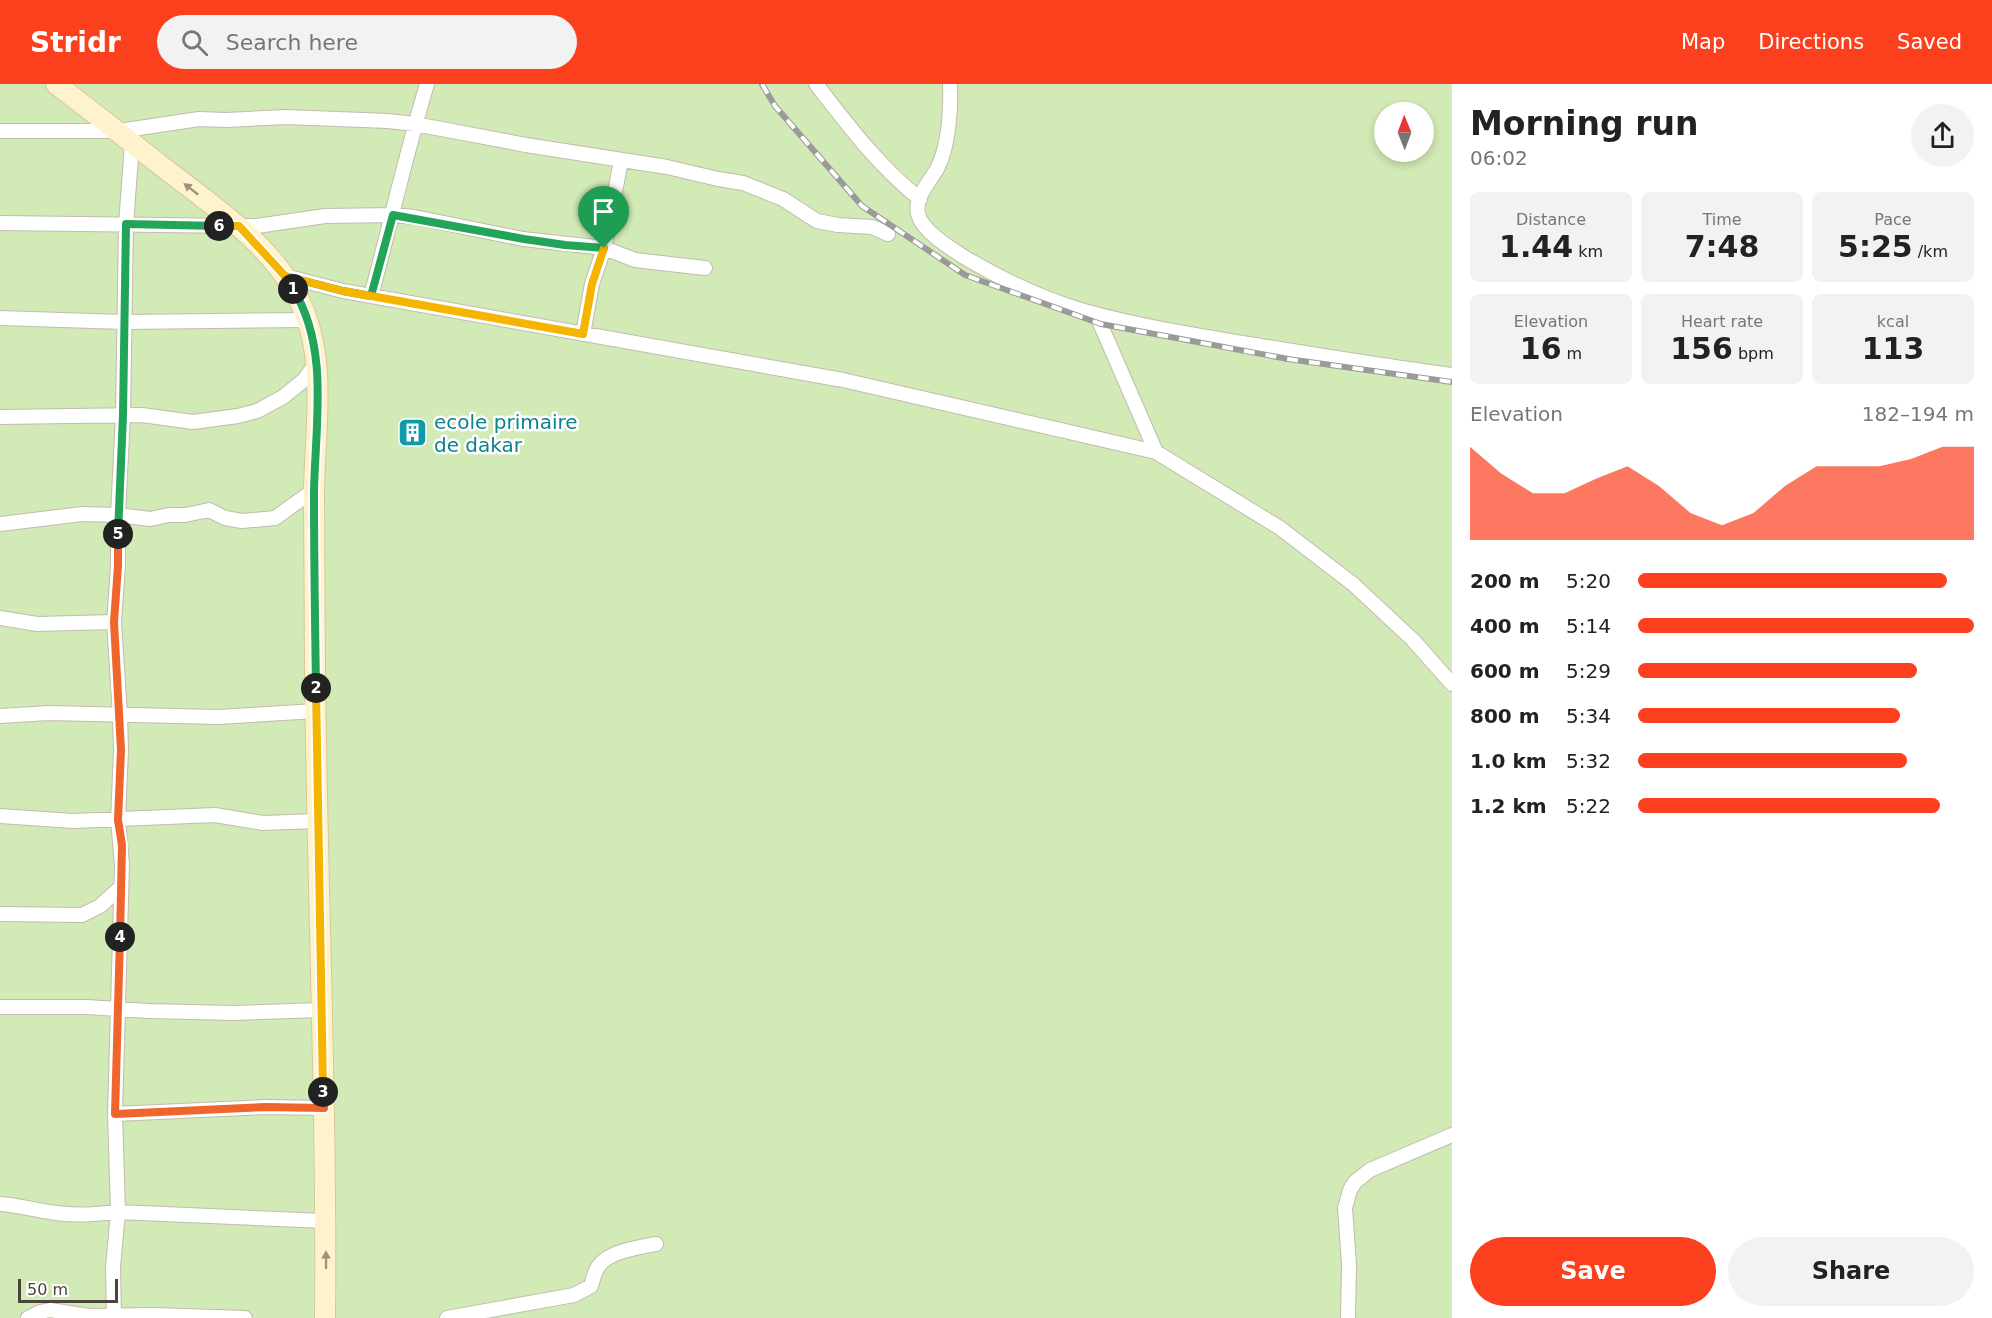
<!DOCTYPE html>
<html lang="en">
<head>
<meta charset="utf-8">
<style>
	:root { --surface:#fff; --page:#f2f2f2; --text:#222; --muted:#767676; --accent:#fc3f1d }
	body { margin:0; font-family:"DejaVu Sans",sans-serif; background:var(--page); color:var(--text); height:100vh; display:flex; flex-direction:column; font-size:22px; white-space:nowrap }
	* { box-sizing:border-box; margin:0 }
	p { font-size:20px; color:var(--muted) }
	.icon { flex:none; width:33px; height:33px; fill:none; stroke:currentColor; stroke-width:2; stroke-linecap:round; stroke-linejoin:round }
	.map { position:relative; flex:1; overflow:hidden }
	.side { display:flex; flex-direction:column; background:var(--surface); width:540px }
	.side>* { flex:none }
	.needle { width:39px; rotate:359deg }
	.fabs { position:absolute; left:1374px; top:18px; display:grid; gap:12px }
	.fabs a { display:grid; place-items:center; width:60px; height:60px; border-radius:50%; background:var(--surface); box-shadow:0 3px 9px #0003; font-size:30px }
	.scale { position:absolute; left:18px; bottom:15px; width:100px; box-sizing:border-box; padding-left:6px; border:3px solid #4b4439; border-top:0; font-size:16px; line-height:21px; white-space:nowrap; color:#4b4439; -webkit-text-stroke:4px #fff; paint-order:stroke }
	.pin { position:absolute; display:grid; place-items:center; width:51px; height:51px; color:#fff; margin:-62px -26px; border-radius:50% 50% 50% 0; rotate:-45deg; box-shadow:0 0 6px #0007 }
	.pin .icon { rotate:45deg }
	.km { position:absolute; width:30px; height:30px; margin:-15px; border-radius:50%; background:#222; color:#fff; font-size:16px; line-height:30px; text-align:center }
	.round { display:grid; place-items:center; flex:none; width:63px; height:63px; border-radius:32px; background:var(--page) }
	.summary { display:flex; align-items:center; justify-content:space-between; height:102px; padding:0 18px }
	h1 { font-size:33px; font-weight:800; line-height:45px }
	.metrics { display:grid; grid-template-columns:repeat(3,1fr); gap:9px; height:102px; padding:6px 18px }
	.metrics div { display:grid; align-content:center; border-radius:9px; background:var(--page); text-align:center }
	.metrics b { font-size:30px; font-weight:800 }
	.metrics small { font-size:16px; font-weight:400 }
	.metrics p { font-size:16px }
	.chart { height:168px; padding:12px 18px }
	.chart p { display:flex; justify-content:space-between }
	.chart svg { width:100%; height:108px; margin-top:6px; fill:var(--accent); opacity:.7 }
	.primary-button { display:flex; gap:12px; margin-top:auto; padding:12px 18px }
	.primary-button a { flex:1; height:69px; border-radius:36px; background:var(--accent); color:#fff; font-size:24px; font-weight:800; line-height:69px; text-align:center }
	.primary-button a+a { background:var(--page); color:var(--text) }
	ul { padding:0 18px; list-style:none; font-size:20px }
	li { display:grid; grid-template-columns:96px 72px 1fr; align-items:center; height:45px }
	li i { height:15px; border-radius:8px; background:var(--accent) }
	header { display:flex; align-items:center; gap:36px; box-sizing:border-box; height:84px; padding:0 30px; background:var(--accent); color:#fff }
	header strong { font-size:28px }
	nav { display:flex; gap:33px; margin-inline-start:auto; font-size:21px }
	.search { width:420px; height:54px; background:var(--page); display:flex; align-items:center; gap:15px; box-sizing:border-box; padding:0 21px; border-radius:33px; color:var(--muted); font-size:22px }
	main { display:flex; flex:1; min-height:0 }
	.map>svg:first-child { display:block }
	.green { fill:#d2eab5; fill-rule:evenodd }
	.lines { fill:none; stroke-linecap:round; stroke-linejoin:round }
	.street-casing { stroke:#c2bbae; stroke-width:16 }
	.secondary-casing { stroke:#d6c79b; stroke-width:22 }
	.street { stroke:#fff; stroke-width:14 }
	.secondary { stroke:#fff3cd; stroke-width:20 }
	.rail-casing { stroke:#9a9a9a; stroke-width:6 }
	.rail { stroke:#fff; stroke-width:4; stroke-dasharray:11; stroke-linecap:butt }
	.oneway { fill:#9c937c }
	.split-1-casing { stroke:#fff; stroke-width:12 }
	.split-2-casing { stroke:#fff; stroke-width:12 }
	.split-3-casing { stroke:#fff; stroke-width:12 }
	.split-4-casing { stroke:#fff; stroke-width:12 }
	.split-5-casing { stroke:#fff; stroke-width:12 }
	.split-6-casing { stroke:#fff; stroke-width:12 }
	.split-7-casing { stroke:#fff; stroke-width:12 }
	.split-1 { stroke:#22a559; stroke-width:8 }
	.split-2 { stroke:#22a559; stroke-width:8 }
	.split-3 { stroke:#f5b400; stroke-width:8 }
	.split-4 { stroke:#f0652b; stroke-width:8 }
	.split-5 { stroke:#f0652b; stroke-width:8 }
	.split-6 { stroke:#22a559; stroke-width:8 }
	.split-7 { stroke:#f5b400; stroke-width:8 }
	.labels { text-anchor:middle; dominant-baseline:central; stroke-width:5; stroke-linejoin:round; paint-order:stroke }
	.culture-label { font-size:20px; fill:#0d838f; stroke:#fff; text-anchor:start }
</style>
</head>
<body>
<header>
<strong>Stridr</strong>
<div class="search"><svg class="icon" aria-label="search" viewBox="0 0 24 24"><circle cx="10" cy="10" r="6"/><path d="M15 15l6 6"/></svg>Search here</div>
<nav><a>Map</a><a>Directions</a><a>Saved</a></nav>
</header>
<main>
<div class="map">
<svg width="1452" height="1234" viewBox="0 0 1452 1234">
	<rect width="100%" height="100%" fill="#f6f3ec"/>
	<!-- green -->
	<path class="green" d="M0,0h1452v1234h-1452zM1384,28h40v40h-40z"/>
	<g class="lines">
		<defs>
			<path id="street" d="M816,0c32,41 63,83 104,115
				M950,0c1,25 -1,62 -13,85 -7,12 -23,29 -19,45 4,17 32,34 46,43 37,22 79,42 120,54 54,15 110,24 165,33 68,11 135,22 203,31
				M0,47h119l80,-12 27,1 60,-3 102,4 27,3 111,21 141,22 51,12 25,4 40,16 34,22 21,4 34,2 16,7
				M0,139l239,3h18l68,-10 68,-1 21,2 109,22 81,9 31,12 70,8
				M285,192l58,15 500,89 313,72 124,76 73,56 60,56 39,44
				M371,212c19,-71 35,-142 56,-212
				M1096,230l60,138
				M0,234l124,4 183,-2
				M583,250l9,-50 12,-36 17,-87
				M0,333l142,-2 51,7 45,-6 19,-5 26,-14 21,-17 12,-17
				M0,440l82,-10 36,1 32,4 19,-4h16l24,-5 16,8 17,3 33,-3 39,-28
				M0,534l37,6 77,-2
				M0,632l49,-3 169,4 98,-6
				M0,732l73,5 142,-6 48,8 54,-2
				M0,830l82,1 18,-9 21,-19
				M0,923h87l61,4 86,2 87,-3
				M115,1030l150,-7 59,1
				M0,1120c19,1 37,7 56,9 21,3 41,1 62,-1l208,9
				M28,1234l12,-6 10,-2 39,6 66,-1 90,3
				M114,1234l-1,-51 5,-55 -3,-98 7,-249 -4,-45 3,-70 -1,-36 -6,-92 4,-56v-51l5,-100 3,-191 6,-80
				M447,1234l127,-23 17,-9c2,-6 3,-13 7,-19 9,-15 41,-20 58,-23
				M1348,1234l1,-54 -4,-56 5,-18 5,-8 15,-12 82,-35"/>
			<path id="secondary" d="M56,0c38,29 75,58 112,87 45,35 98,70 127,121 34,60 20,133 19,199 0,59 1,118 1,177 2,216 12,433 10,650"/>
		</defs>
		<!-- street casing -->
		<use href="#street" class="street-casing"/>
		<!-- secondary casing -->
		<use href="#secondary" class="secondary-casing"/>
		<!-- street -->
		<use href="#street" class="street"/>
		<!-- secondary -->
		<use href="#secondary" class="secondary"/>
		<defs>
			<path id="rail" d="M762,0l13,22 87,100 103,69 136,49 187,35 164,23"/>
		</defs>
		<!-- rail casing -->
		<use href="#rail" class="rail-casing"/>
		<!-- rail -->
		<use href="#rail" class="rail"/>
	</g>
	<!-- one-way arrows -->
	<defs><path id="oneway-solid" d="M-6-.8H1V-3.2L6.5 0L1 3.2V.8H-6Z" transform="scale(1.5)"/></defs>
	<g class="oneway">
		<use href="#oneway-solid" transform="translate(191 105) rotate(-142)"/>
		<use href="#oneway-solid" transform="translate(326 1176) rotate(-90)"/>
	</g>
	<g class="lines">
		<defs>
			<path id="split-1" d="M293,205l-8,-13 58,15 28,5 22,-81 131,24 41,6 39,3"/>
			<path id="split-2" d="M293,205c37,59 22,137 21,203 0,65 1,131 2,196"/>
			<path id="split-3" d="M316,604l7,404"/>
			<path id="split-4" d="M120,853l-5,177 150,-7 59,1 -1,-16"/>
			<path id="split-5" d="M118,450v32l-4,56 7,128 -3,70 4,25 -2,92"/>
			<path id="split-6" d="M118,450l5,-119 3,-191 93,2"/>
			<path id="split-7" d="M219,142h20l46,50 58,15 240,43 9,-50 12,-36"/>
		</defs>
		<!-- split-1 casing -->
		<use href="#split-1" class="split-1-casing"/>
		<!-- split-2 casing -->
		<use href="#split-2" class="split-2-casing"/>
		<!-- split-3 casing -->
		<use href="#split-3" class="split-3-casing"/>
		<!-- split-4 casing -->
		<use href="#split-4" class="split-4-casing"/>
		<!-- split-5 casing -->
		<use href="#split-5" class="split-5-casing"/>
		<!-- split-6 casing -->
		<use href="#split-6" class="split-6-casing"/>
		<!-- split-7 casing -->
		<use href="#split-7" class="split-7-casing"/>
		<!-- split-1 -->
		<use href="#split-1" class="split-1"/>
		<!-- split-2 -->
		<use href="#split-2" class="split-2"/>
		<!-- split-3 -->
		<use href="#split-3" class="split-3"/>
		<!-- split-4 -->
		<use href="#split-4" class="split-4"/>
		<!-- split-5 -->
		<use href="#split-5" class="split-5"/>
		<!-- split-6 -->
		<use href="#split-6" class="split-6"/>
		<!-- split-7 -->
		<use href="#split-7" class="split-7"/>
	</g>
	<!-- icons -->
	<defs>
		<symbol id="building-square" viewBox="-11 -11 22 22"><rect x="-9" y="-9" width="18" height="18" rx="4" fill="#0f9aa8" stroke="#fff"/><path d="M-4-6H4V6H1V3H-1V6H-4ZM-2.5-4.3h1.7v1.8h-1.7ZM.8-4.3h1.7v1.8H.8ZM-2.5-1h1.7V.8h-1.7ZM.8-1h1.7V.8H.8Z" fill="#fff"/></symbol>
	</defs>
	<g fill-rule="evenodd">
		<use href="#building-square" x="396" y="332" width="33" height="33"/>
	</g>
	<g class="labels">
		<!-- culture labels -->
		<g class="culture-label">
			<text x="434" y="338">ecole primaire<tspan x="434" dy="23">de dakar</tspan></text>
		</g>
	</g>
</svg>
<div class="fabs">
<a><svg class="needle" viewBox="-14 -14 28 28"><path d="M0-13l5 13h-10z" fill="#e53935"/><path d="M0 13l5-13h-10z" fill="#767676"/></svg></a>
</div>
<div class="scale">50 m</div>
<div class="pin" style="left:604px;top:164px;background:#1e9e55"><svg class="icon" aria-label="arrive" viewBox="0 0 24 24"><path d="M6 21V4h12l-3 4 3 4H6"/></svg></div>
<b class="km" style="left:293px;top:205px">1</b>
<b class="km" style="left:316px;top:604px">2</b>
<b class="km" style="left:323px;top:1008px">3</b>
<b class="km" style="left:120px;top:853px">4</b>
<b class="km" style="left:118px;top:450px">5</b>
<b class="km" style="left:219px;top:142px">6</b>
</div>
<section class="side">
<div class="summary"><div><h1>Morning run</h1><p>06:02</p></div><a class="round"><svg class="icon" aria-label="share" viewBox="0 0 24 24"><path d="M12 15V3M7 8l5-5 5 5M5 13v7h14v-7"/></svg></a></div>
<div class="metrics">
<div><p>Distance</p><b>1.44<small> km</small></b></div>
<div><p>Time</p><b>7:48</b></div>
<div><p>Pace</p><b>5:25<small> /km</small></b></div>
</div>
<div class="metrics">
<div><p>Elevation</p><b>16<small> m</small></b></div>
<div><p>Heart rate</p><b>156<small> bpm</small></b></div>
<div><p>kcal</p><b>113</b></div>
</div>
<div class="chart"><p><span>Elevation</span>182–194 m</p>
<svg viewBox="0 0 160 44" preserveAspectRatio="none"><path d="M0 44V6L10 17L20 25L30 25L40 19L50 14L60 22L70 33L80 38L90 33L100 22L110 14L120 14L130 14L140 11L150 6L160 6V44z"/></svg>
</div>
<ul>
<li><b>200 m</b>5:20<i style="width:92%"></i></li>
<li><b>400 m</b>5:14<i style="width:100%"></i></li>
<li><b>600 m</b>5:29<i style="width:83%"></i></li>
<li><b>800 m</b>5:34<i style="width:78%"></i></li>
<li><b>1.0 km</b>5:32<i style="width:80%"></i></li>
<li><b>1.2 km</b>5:22<i style="width:90%"></i></li>
</ul>
<div class="primary-button"><a>Save</a><a>Share</a></div>
</section>
</main>
</body>
</html>
